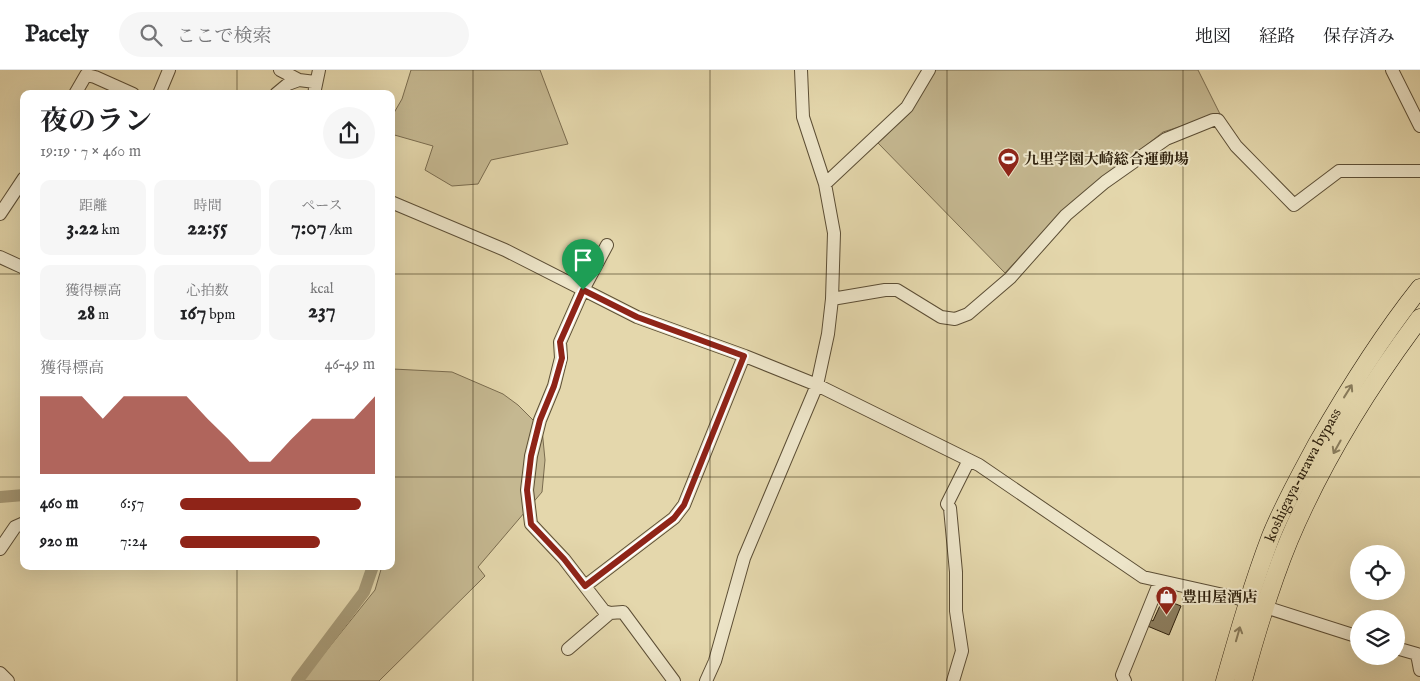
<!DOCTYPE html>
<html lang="ja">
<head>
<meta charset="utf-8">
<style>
	:root { --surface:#fff; --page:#f6f6f6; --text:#202124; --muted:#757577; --line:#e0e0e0; --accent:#8f2418 }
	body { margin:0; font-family:"IM FELL English","Noto Serif JP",serif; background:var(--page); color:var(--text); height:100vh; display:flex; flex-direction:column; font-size:19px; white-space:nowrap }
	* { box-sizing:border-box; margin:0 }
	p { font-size:16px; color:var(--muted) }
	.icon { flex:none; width:28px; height:28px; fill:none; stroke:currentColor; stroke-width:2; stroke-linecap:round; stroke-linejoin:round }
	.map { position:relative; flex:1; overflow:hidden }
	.side { position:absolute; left:20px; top:20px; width:375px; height:480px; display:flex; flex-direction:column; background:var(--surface); border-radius:10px; box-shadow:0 5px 20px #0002 }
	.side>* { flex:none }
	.fabs { position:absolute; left:1350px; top:475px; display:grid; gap:10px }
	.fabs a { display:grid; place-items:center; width:55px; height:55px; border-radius:50%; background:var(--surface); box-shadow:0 5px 20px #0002; font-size:25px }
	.pin { position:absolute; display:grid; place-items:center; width:42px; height:42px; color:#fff; margin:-51px -21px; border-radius:50% 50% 50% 0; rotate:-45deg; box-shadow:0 0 5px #0007 }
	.pin .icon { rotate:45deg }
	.round { display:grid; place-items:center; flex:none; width:52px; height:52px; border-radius:26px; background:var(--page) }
	.overview { display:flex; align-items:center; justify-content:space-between; height:85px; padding:0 20px }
	h1 { font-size:28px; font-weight:700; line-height:38px }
	.stats { display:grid; grid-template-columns:repeat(3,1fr); gap:8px; height:85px; padding:5px 20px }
	.stats div { display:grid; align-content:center; border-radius:10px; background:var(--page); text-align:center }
	.stats b { font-size:21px; font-weight:700 }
	.stats small { font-size:14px; font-weight:400 }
	.stats p { font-size:14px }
	.chart { height:140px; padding:10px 20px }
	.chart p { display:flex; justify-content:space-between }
	.chart svg { width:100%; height:90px; margin-top:5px; fill:var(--accent); opacity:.7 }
	ul { padding:0 20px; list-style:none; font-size:16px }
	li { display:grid; grid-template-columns:80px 60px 1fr; align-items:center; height:38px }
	li i { height:12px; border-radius:6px; background:var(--accent) }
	header { display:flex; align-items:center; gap:30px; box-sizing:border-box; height:70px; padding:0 25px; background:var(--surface); border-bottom:1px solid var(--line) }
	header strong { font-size:24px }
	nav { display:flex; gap:28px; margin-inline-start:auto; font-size:18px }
	.search { width:350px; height:45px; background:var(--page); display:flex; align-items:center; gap:12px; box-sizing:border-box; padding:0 18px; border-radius:28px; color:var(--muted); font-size:19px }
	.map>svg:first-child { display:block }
	.green { fill:#c5b891; stroke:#7a6c4f }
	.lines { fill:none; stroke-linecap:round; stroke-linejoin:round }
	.canal { stroke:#a69976; stroke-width:12 }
	.building { fill:#8d7f60; stroke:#2e200d }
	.minor-casing { stroke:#5c4e35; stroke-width:14 }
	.highway-casing { stroke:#2e200d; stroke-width:19 }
	.minor { stroke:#ede5c9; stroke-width:12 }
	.highway { stroke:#e4d7ac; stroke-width:18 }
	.oneway { stroke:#897c5c }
	.route-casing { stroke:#fff; stroke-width:10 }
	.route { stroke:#8f2418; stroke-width:6 }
	.grid { fill:none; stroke:#2e200d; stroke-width:1; stroke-opacity:0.55 }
	.labels { text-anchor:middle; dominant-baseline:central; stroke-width:4; stroke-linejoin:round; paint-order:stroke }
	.poi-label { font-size:15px; font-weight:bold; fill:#2e200d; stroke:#ede5c9; text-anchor:start }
	.street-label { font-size:15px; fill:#2e200d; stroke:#ede5c9 }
</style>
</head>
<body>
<header>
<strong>Pacely</strong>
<div class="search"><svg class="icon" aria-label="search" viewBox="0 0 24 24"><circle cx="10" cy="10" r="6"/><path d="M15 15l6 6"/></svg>ここで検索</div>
<nav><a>地図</a><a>経路</a><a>保存済み</a></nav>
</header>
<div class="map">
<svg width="1420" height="611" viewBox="0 0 1420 611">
	<rect width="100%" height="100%" fill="#e4d7ac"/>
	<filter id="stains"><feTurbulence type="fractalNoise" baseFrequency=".004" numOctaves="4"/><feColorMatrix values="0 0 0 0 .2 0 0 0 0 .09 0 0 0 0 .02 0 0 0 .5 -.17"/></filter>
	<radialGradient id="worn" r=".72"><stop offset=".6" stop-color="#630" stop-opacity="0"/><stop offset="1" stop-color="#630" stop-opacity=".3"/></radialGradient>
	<!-- green -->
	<path class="green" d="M411,0h129l28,74 -77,16 -13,24 -26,2 -27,-16 8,-24 -42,-12v-16l11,-19z
		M935,0h263l22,44 -57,18 -103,81 -55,60 -127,-130 32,-30z
		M393,299l59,3 51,22 15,11 24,24 3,31 -3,32 -64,75 7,9 -106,105h-77l73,-91 7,-24h9v-194z"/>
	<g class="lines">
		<!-- canal -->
		<path class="canal" d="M0,427l24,-2
			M297,611l67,-89 9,-26"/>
	</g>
	<!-- building -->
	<path class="building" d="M1163,529l18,7 -12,29 -24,-10 3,-7 5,3z"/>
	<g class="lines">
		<defs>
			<path id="minor" d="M280,0l19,10 16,2
				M1392,0l28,56
				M75,24l11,-19 9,2 38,17
				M159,24l10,-24
				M276,24l12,-10 11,-4
				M314,24l5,-24
				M825,114l82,-77 22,-37
				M391,132l114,48 132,67 108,39 72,29 162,80 164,112 94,21 122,39
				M0,144l24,-36
				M607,175l-24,45 -23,52 1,16 -7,28 -14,34 -9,36 -4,34 4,34 33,35 40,52 6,2
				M0,187l24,11
				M832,229l53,-9h12l44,27 14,2 13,-5 42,-36 56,-63 39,-33 61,-43 47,-19h5l18,26 58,59 45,-34h81
				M0,479l15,-22 9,-4
				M585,516l89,-68 10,-13 60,-149
				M1396,578l21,6 3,16
				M568,579l42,-36 13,-1 51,69
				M0,603l8,8
				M706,611l9,-20 29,-103 73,-173 11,-51 4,-35 2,-66 -9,-49 -22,-67 -2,-47
				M953,611l9,-30 -6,-40v-39l-6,-64 -3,-4 22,-44
				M1125,611l-3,-6 38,-94"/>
			<g id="highway">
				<path id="s1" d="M1225,611c14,-49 28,-98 46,-145 13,-32 30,-62 46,-92 31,-54 64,-107 103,-156"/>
				<path d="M1243,611c13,-48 27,-95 46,-141 33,-78 80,-154 131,-222"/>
			</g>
		</defs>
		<!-- minor casing -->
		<use href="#minor" class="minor-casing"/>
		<!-- highway casing -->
		<use href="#highway" class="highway-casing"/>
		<!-- minor -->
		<use href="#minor" class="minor"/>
		<!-- highway -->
		<use href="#highway" class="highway"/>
	</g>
	<!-- one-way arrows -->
	<defs><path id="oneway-shaft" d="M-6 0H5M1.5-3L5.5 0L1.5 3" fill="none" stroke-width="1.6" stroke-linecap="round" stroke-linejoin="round" transform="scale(1.25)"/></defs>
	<g class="oneway">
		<use href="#oneway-shaft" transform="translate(1348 321) rotate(-58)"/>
		<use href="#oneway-shaft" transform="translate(1337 377) rotate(119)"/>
		<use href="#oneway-shaft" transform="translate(1238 564) rotate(-74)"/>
	</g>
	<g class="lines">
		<defs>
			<path id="route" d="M583,220l54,27 107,39 -60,149 -10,13 -89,68 -21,-27 -33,-35 -4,-34 4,-34 9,-36 14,-34 8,-28 -2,-16z"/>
		</defs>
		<!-- route casing -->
		<use href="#route" class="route-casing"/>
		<!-- route -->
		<use href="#route" class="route"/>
	</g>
	<!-- grid -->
	<path class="grid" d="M237,0v24M473,0v611M710,0v611M947,0v611M1183,0v611M0,204h24M391,204h1029M0,407h24M391,407h1029M237,496v115"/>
	<!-- icons -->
	<defs>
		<symbol id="stadium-pin" viewBox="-11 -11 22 30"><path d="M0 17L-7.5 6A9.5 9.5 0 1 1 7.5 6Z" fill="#8f2418" stroke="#ede5c9"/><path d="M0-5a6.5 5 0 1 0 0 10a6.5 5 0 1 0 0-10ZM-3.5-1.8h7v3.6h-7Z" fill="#fff"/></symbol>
		<symbol id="shop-pin" viewBox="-11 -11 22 30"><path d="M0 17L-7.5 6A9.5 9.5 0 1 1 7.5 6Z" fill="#8f2418" stroke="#ede5c9"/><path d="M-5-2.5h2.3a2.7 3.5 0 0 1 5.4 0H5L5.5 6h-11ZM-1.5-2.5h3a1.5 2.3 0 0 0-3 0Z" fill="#fff"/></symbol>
	</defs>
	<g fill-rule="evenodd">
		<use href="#stadium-pin" x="996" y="76" width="25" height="34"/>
		<use href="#shop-pin" x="1154" y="514" width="25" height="34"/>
	</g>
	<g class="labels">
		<!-- poi labels -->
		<g class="poi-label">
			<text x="1024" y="89">九里学園大崎総合運動場</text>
			<text x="1182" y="527">豊田屋酒店</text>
		</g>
		<!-- street labels -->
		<g class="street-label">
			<text stroke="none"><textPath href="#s1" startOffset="221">koshigaya-urawa bypass</textPath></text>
		</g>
	</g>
	<rect width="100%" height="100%" filter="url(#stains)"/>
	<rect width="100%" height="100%" fill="url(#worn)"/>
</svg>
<div class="fabs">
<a><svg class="icon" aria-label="locate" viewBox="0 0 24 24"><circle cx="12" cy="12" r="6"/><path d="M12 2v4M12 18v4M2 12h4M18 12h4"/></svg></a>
<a><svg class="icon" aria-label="layers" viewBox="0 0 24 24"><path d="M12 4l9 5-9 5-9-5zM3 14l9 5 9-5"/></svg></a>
</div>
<div class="pin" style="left:583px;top:220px;background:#1e9e55"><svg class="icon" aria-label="arrive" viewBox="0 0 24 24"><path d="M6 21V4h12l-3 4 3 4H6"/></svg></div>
<section class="side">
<div class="overview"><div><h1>夜のラン</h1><p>19:19 · 7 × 460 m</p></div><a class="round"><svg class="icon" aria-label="share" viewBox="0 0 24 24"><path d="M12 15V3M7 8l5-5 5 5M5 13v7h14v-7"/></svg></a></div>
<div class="stats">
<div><p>距離</p><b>3.22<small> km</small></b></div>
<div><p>時間</p><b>22:55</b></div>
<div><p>ペース</p><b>7:07<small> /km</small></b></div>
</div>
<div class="stats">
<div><p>獲得標高</p><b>28<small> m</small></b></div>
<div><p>心拍数</p><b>167<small> bpm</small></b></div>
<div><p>kcal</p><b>237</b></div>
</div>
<div class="chart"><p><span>獲得標高</span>46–49 m</p>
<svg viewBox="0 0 160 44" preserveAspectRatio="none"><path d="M0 44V6L10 6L20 6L30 17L40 6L50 6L60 6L70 6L80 17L90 27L100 38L110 38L120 27L130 17L140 17L150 17L160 6V44z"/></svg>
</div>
<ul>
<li><b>460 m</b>6:57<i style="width:93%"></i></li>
<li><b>920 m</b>7:24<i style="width:72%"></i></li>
</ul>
</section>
</div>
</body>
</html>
